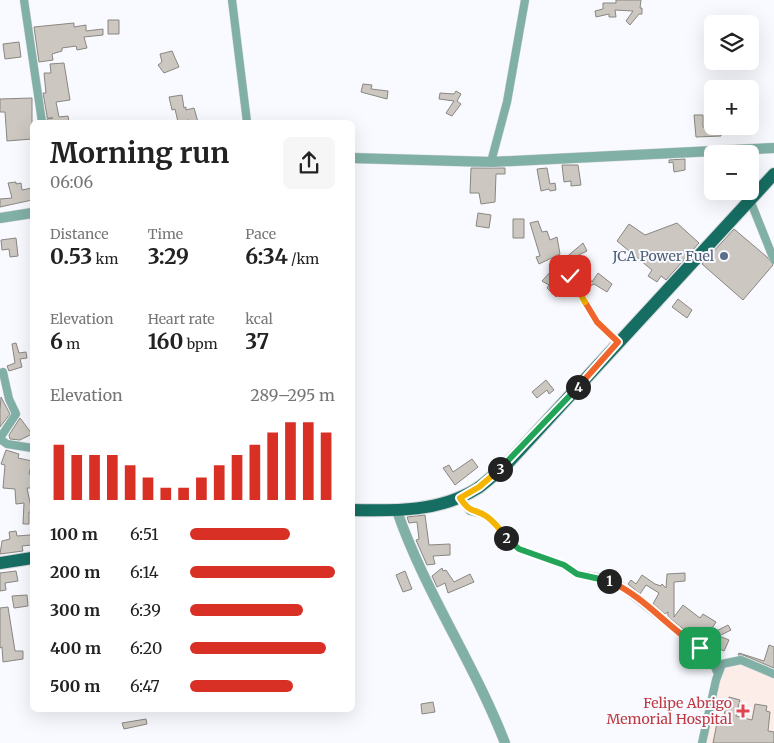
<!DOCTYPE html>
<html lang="en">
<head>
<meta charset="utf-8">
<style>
	:root { --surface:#fff; --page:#f6f6f6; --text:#222; --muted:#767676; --accent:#d93025 }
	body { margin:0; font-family:Merriweather,serif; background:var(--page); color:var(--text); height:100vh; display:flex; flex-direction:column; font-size:19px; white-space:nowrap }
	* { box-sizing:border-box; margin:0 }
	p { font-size:16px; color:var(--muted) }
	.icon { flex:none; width:28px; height:28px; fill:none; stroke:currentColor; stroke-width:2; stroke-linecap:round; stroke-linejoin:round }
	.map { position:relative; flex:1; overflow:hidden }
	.details { position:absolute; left:30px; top:120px; width:325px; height:592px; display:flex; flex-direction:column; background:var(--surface); border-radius:8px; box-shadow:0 5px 20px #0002 }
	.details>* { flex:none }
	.fabs { position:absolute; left:704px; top:15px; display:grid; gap:10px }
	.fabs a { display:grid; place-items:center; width:55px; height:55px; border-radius:8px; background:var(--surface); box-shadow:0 5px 20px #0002; font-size:25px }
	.pin { position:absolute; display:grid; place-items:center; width:42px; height:42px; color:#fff; margin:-21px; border-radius:10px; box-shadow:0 2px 8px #0006 }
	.km { position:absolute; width:25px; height:25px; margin:-12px; border-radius:50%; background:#222; color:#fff; font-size:14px; line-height:25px; text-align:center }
	.round { display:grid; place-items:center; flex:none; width:52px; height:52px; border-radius:8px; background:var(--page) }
	.head { display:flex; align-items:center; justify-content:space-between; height:85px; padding:0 20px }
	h1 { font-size:28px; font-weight:700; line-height:38px }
	.figures { display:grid; grid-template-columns:repeat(3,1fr); gap:8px; height:85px; padding:5px 20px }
	.figures div { display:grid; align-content:center }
	.figures b { font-size:21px; font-weight:700 }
	.figures small { font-size:14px; font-weight:400 }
	.figures p { font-size:14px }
	.chart { height:140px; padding:10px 20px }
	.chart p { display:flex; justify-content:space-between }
	.chart svg { width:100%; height:90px; margin-top:5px; stroke:var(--accent); stroke-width:6 }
	ul { padding:0 20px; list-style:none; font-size:16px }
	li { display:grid; grid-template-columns:80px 60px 1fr; align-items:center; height:38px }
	li i { height:12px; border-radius:6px; background:var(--accent) }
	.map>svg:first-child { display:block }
	.medical { fill:#fcede8 }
	.building { fill:#ccc7c1; stroke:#8a8680 }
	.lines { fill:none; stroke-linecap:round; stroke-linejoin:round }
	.minor-casing { stroke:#d5d7db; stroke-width:9 }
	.tertiary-casing { stroke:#d5d7db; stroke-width:11 }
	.primary-casing { stroke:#d5d7db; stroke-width:14 }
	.minor { stroke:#80b0a6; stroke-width:8 }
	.tertiary { stroke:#80b0a6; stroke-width:10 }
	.primary { stroke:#166d61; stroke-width:12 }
	.split-1-casing { stroke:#fff; stroke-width:10 }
	.split-2-casing { stroke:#fff; stroke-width:10 }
	.split-3-casing { stroke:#fff; stroke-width:10 }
	.split-4-casing { stroke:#fff; stroke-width:10 }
	.split-5-casing { stroke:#fff; stroke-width:10 }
	.split-6-casing { stroke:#fff; stroke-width:10 }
	.split-1 { stroke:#f0652b; stroke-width:6 }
	.split-2 { stroke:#22a559; stroke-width:6 }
	.split-3 { stroke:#f5b400; stroke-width:6 }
	.split-4 { stroke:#22a559; stroke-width:6 }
	.split-5 { stroke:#f0652b; stroke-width:6 }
	.split-6 { stroke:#f5b400; stroke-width:6 }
	.service-dot { fill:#5c6f8a; stroke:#f8faff; stroke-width:2 }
	.health-dot { fill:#e0444e; stroke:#f8faff; stroke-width:2 }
	.labels { text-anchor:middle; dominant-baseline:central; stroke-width:4; stroke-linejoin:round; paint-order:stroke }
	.service-label { font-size:14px; fill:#4e5e75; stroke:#f8faff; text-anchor:end }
	.health-label { font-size:14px; fill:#be3a42; stroke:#f8faff; text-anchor:end }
</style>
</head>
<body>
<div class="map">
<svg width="774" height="743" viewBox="0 0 774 743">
	<rect width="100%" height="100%" fill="#f8faff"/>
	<!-- medical -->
	<path class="medical" d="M738,663l36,14v66h-69l14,-65 9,-13z"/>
	<!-- building -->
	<path class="building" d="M616,0h25l-1,8h2v6h-3l-9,11 -4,-4 7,-10 -18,-1 1,7h-7v-3l-13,3 -1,-6 8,-2v-6h13z
		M108,20h11v14h-11z
		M74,23v4l12,-2v6l17,-2v6l-19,2 3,11 -10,2 -1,-4 -14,2v3l-10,3 1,6 -14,2 -5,-35z
		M19,42l2,15 -16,2 -2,-15z
		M172,51l7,16 -15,6 -6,-8 4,-3 -2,-8z
		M64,63l6,37 -14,2 3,15 9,-1 1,6h-22v-3l6,-1h-6v-2l-4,-23h3l-2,-20h7l-1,-9z
		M363,84l9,1 -1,4 17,2 -1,8 -26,-7z
		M456,91l5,3 -4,7 4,3 -9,12 -6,-3 8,-12 -15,-2 1,-6 14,1z
		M182,95l2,13 2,-1v3l8,-2 4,14h-9v-2l-11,2 -3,-13 -3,1 -3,-13z
		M32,98v41l-25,2 -2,-29h-5v-13z
		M694,115h9v12h17l1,9 -25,1z
		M685,159v11l-11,2 -1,-10 -4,1v-3z
		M562,165h16l3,20 -10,1v-5l-7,1z
		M471,168h34v6h-9l-1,28 -14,2 -2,-11h-9z
		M547,168l3,16 5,-1 1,7 -6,1 -1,-2 -8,2 -4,-22z
		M16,182v2l5,-1 1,7 10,-2v12l-32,7v-8l12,-1 -4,-15z
		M478,213l13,2 -2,13 -13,-2z
		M513,219h11v19h-11z
		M538,221l4,11 5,-1 3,9 7,-3 3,17 -21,10 -3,-7 4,-1 -10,-33z
		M677,223l22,20 -33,37 -5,-4 -4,6 -9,-6 4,-6 -35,-29 12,-17 16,11z
		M734,229l33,28 6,8 -30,35 -41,-36z
		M16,238l2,18 -8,1 -1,-8 -7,1 -1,-10z
		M583,243l4,8 -23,11 -1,-2z
		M554,268l10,9 -4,4 7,4 -11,12 -9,-9 2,-3 -7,-4z
		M598,273l14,11 -5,8 -13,-8 -9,5 -5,-8 8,-5 4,6z
		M678,299l14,11 -5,8 -15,-11z
		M16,343l3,10 7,-1 1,6 -7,1 2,8 -13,4 -2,-5 8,-3 -3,-19z
		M546,380l8,10 -5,4 -2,-4 -10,8 -5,-6z
		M1,397l9,17 -10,13v-17z
		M20,418l12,16 -12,6 -10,-1 -1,-4z
		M6,450l13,4 -1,4 14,3 -3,13h3v14h-5l5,24h-3v12h-6l1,-21 -8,1 -1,-15 -12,-1 2,-23 -4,-1z
		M472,459l6,8 -23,18 -12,-17 6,-3 4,7z
		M425,515l4,30 21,-1v11l-17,1 2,8 -8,1 -11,-25 3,-1 -2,-17 -8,1 -2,-6z
		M16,531l1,5 13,-1 2,10 -10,1 1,5 -23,3 2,-13 8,-2 -1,-7z
		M442,568l1,3 3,-1 8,12 16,-8 4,8 -26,11 -3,-10 -8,4 -5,-11z
		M16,571l2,10 -13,2 1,7 -6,1v-18z
		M405,571l7,18 -9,3 -7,-17z
		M685,573v8l-11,1v35l9,-12 17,13 3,-4 13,8 -9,14 21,-11 3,5 -12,6 10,4 -5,11 -15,-7 -2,4 -8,-7 2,-3 -13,-9 -2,2 -18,-14v-5l-3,2 -12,-10 6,-11 -13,-8 -6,9 -12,-10 3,-4 5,4 6,-9 13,9 6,2 1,-2 4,4 1,-14z
		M27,595l1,11 -14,2 -2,-12z
		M8,607l7,44h8v8l-20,3 -1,-15 -2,1v-40z
		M769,645l5,2v21l-31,-13h-5l1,-2 25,8z
		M729,697l11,3 -4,16 16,4 3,-16 12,2 -1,5 4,1 -2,19 6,1v11h-61l4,-20 5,1 3,-13 -5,-1 2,-9 6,2z
		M433,702l2,10 -13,2 -1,-10z
		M146,719l1,5 -23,5 -2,-6z"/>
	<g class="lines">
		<defs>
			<path id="minor" d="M24,0l18,122
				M232,0l15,122
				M491,162l16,-60 18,-102
				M750,200l24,60
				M559,267l12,9 26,46 21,20
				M0,438l16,-24 -7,-15 -6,-27
				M0,439l7,5 25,4
				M460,498l10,13 15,4 11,9 12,16 11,9 45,16 13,9 26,4 18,8 90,72 7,16
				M702,743l14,-63 6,-16 19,-4 33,14"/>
			<path id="tertiary" d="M352,158l139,4 283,-14
				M0,218l32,-5
				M397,511c28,81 77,152 108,232"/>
			<path id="primary" d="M352,510c43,1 88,2 126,-22 10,-7 20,-17 30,-25l266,-289
				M0,563l32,-5"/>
		</defs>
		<!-- minor casing -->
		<use href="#minor" class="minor-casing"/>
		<!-- tertiary casing -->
		<use href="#tertiary" class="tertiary-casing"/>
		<!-- primary casing -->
		<use href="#primary" class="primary-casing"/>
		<!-- minor -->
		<use href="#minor" class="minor"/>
		<!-- tertiary -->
		<use href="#tertiary" class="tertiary"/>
		<!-- primary -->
		<use href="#primary" class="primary"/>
	</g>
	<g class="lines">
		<defs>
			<path id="split-1" d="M609,581c35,15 59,47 91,67"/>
			<path id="split-2" d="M506,538l13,11 45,16 13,9 32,7"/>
			<path id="split-3" d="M500,469l-21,18 -19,11c11,16 13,10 26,18 9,6 14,13 20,22"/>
			<path id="split-4" d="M500,469l78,-82"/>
			<path id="split-5" d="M578,387l40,-45 -21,-20 -12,-20"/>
			<path id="split-6" d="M570,276l15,26"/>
		</defs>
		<!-- split-1 casing -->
		<use href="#split-1" class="split-1-casing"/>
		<!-- split-2 casing -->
		<use href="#split-2" class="split-2-casing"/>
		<!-- split-3 casing -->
		<use href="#split-3" class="split-3-casing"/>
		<!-- split-4 casing -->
		<use href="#split-4" class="split-4-casing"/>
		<!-- split-5 casing -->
		<use href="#split-5" class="split-5-casing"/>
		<!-- split-6 casing -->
		<use href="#split-6" class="split-6-casing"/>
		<!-- split-1 -->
		<use href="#split-1" class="split-1"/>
		<!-- split-2 -->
		<use href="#split-2" class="split-2"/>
		<!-- split-3 -->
		<use href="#split-3" class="split-3"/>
		<!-- split-4 -->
		<use href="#split-4" class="split-4"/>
		<!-- split-5 -->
		<use href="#split-5" class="split-5"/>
		<!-- split-6 -->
		<use href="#split-6" class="split-6"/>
	</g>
	<!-- markers -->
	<circle class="service-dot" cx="724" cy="256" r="5"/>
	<path class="health-dot" d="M740.5 703.5h5v5h5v5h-5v5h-5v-5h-5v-5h5z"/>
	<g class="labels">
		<!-- service labels -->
		<g class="service-label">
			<text x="714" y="256">JCA Power Fuel</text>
		</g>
		<!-- health labels -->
		<g class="health-label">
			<text x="732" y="703">Felipe Abrigo<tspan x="732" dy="16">Memorial Hospital</tspan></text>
		</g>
	</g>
</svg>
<div class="fabs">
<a><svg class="icon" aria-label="layers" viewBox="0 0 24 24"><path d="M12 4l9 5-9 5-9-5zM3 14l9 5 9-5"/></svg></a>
<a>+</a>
<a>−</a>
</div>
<div class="pin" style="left:700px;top:648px;background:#1e9e55"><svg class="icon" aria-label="arrive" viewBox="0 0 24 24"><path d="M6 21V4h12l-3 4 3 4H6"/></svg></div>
<div class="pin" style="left:570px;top:276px;background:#d93025"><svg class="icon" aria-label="check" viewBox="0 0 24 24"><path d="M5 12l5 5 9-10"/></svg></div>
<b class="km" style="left:609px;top:581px">1</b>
<b class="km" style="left:506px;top:538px">2</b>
<b class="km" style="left:500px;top:469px">3</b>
<b class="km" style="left:578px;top:387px">4</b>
<section class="details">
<div class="head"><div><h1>Morning run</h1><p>06:06</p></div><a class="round"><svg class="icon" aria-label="share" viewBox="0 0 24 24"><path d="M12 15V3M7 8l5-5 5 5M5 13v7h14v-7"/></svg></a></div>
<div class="figures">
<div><p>Distance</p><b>0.53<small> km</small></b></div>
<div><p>Time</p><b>3:29</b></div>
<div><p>Pace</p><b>6:34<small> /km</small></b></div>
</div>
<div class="figures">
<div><p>Elevation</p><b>6<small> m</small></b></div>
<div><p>Heart rate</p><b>160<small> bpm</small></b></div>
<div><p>kcal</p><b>37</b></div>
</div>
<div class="chart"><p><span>Elevation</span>289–295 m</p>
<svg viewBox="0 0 160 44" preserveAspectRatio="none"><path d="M5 44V17M15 44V22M25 44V22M35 44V22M45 44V27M55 44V33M65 44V38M75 44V38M85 44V33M95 44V27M105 44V22M115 44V17M125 44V11M135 44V6M145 44V6M155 44V11"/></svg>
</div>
<ul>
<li><b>100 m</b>6:51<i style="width:69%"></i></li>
<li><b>200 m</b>6:14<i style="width:100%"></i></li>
<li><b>300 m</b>6:39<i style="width:78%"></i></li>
<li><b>400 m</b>6:20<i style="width:94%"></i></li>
<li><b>500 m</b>6:47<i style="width:71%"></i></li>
</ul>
</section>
</div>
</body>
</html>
